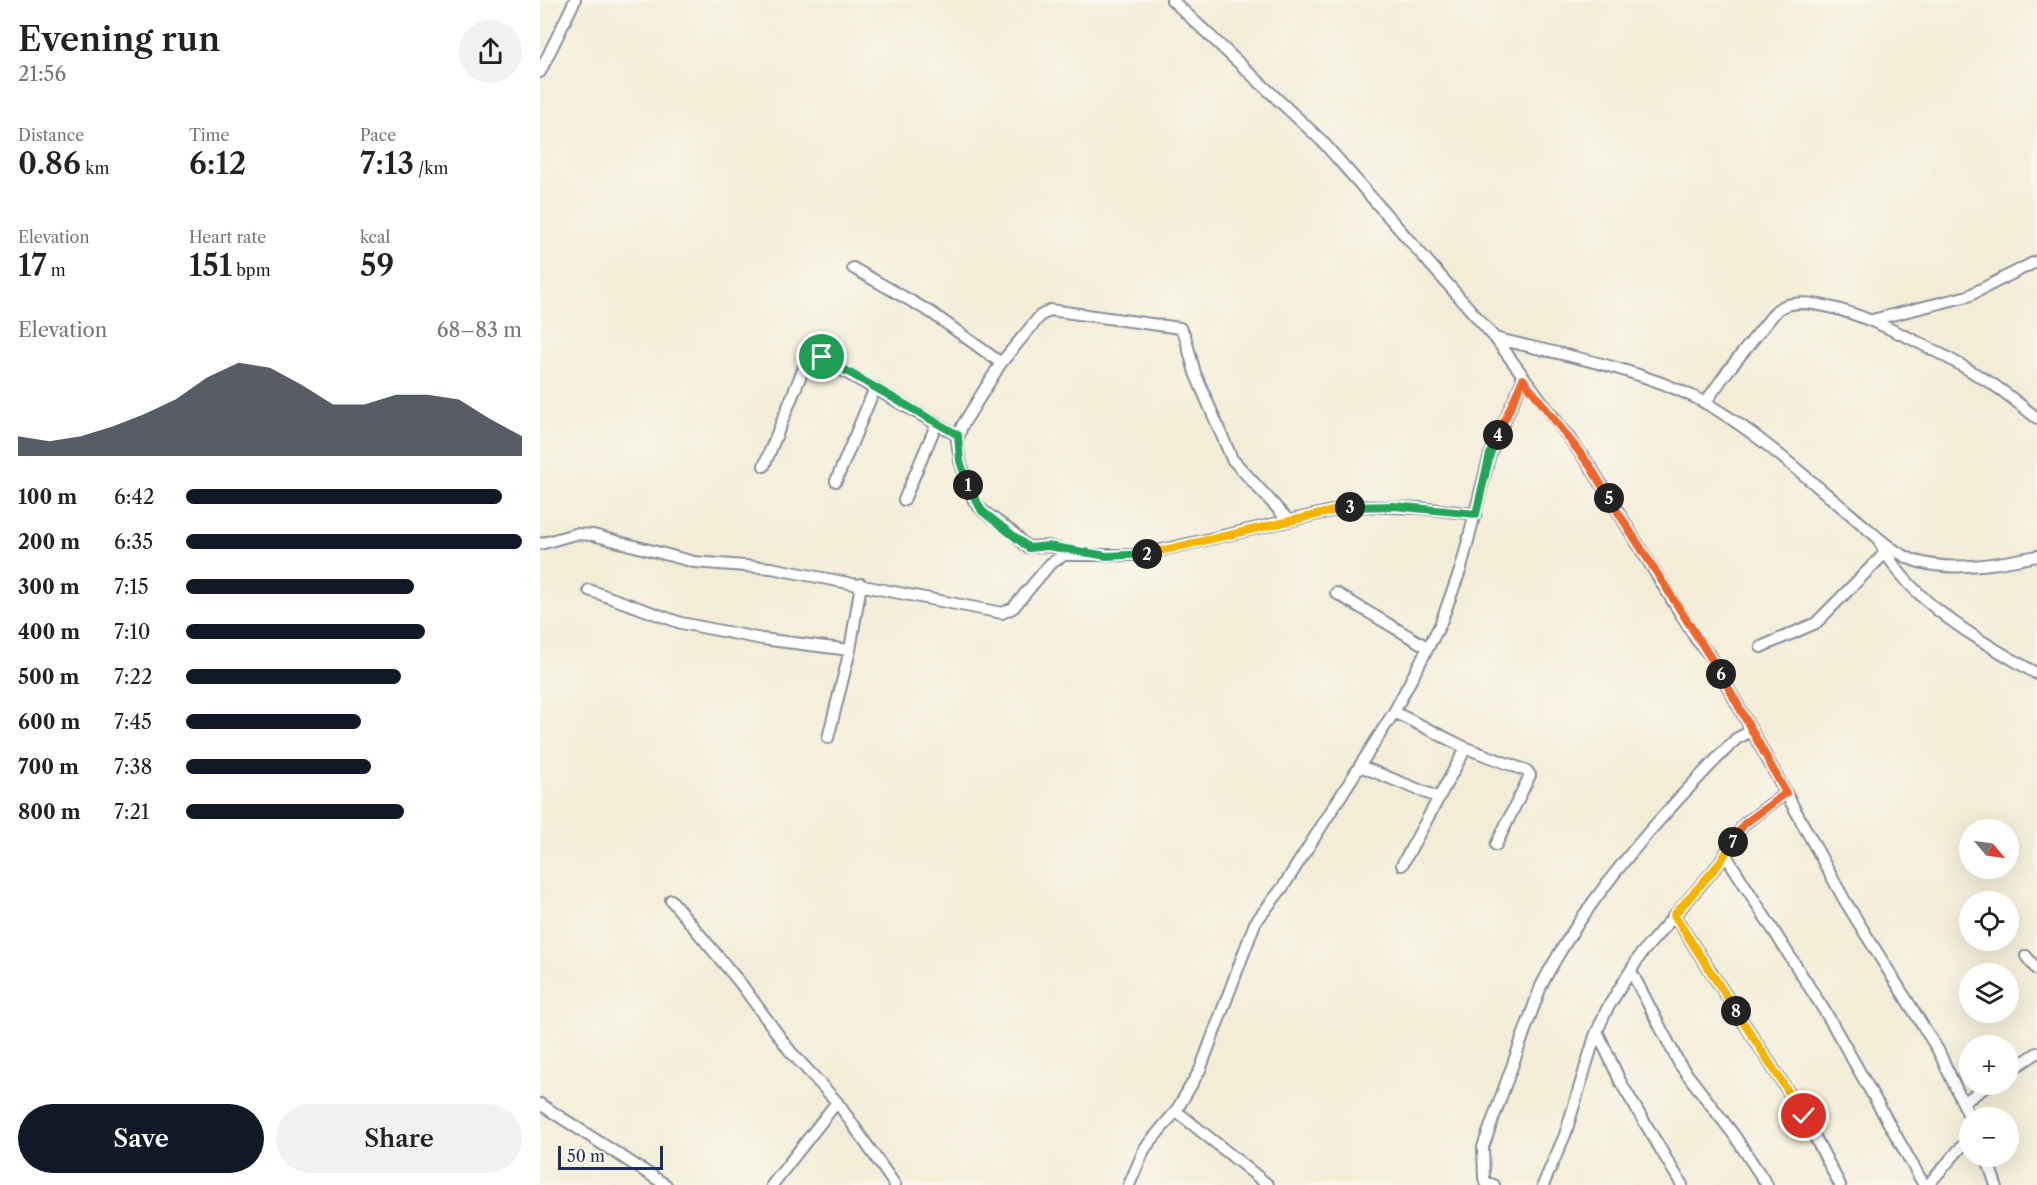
<!DOCTYPE html>
<html lang="en">
<head>
<meta charset="utf-8">
<style>
	:root { --surface:#fff; --page:#f2f2f2; --text:#222; --muted:#767676; --accent:#111827 }
	body { margin:0; font-family:"Libre Caslon Text",serif; background:var(--page); color:var(--text); height:100vh; display:flex; flex-direction:column; font-size:22px; white-space:nowrap }
	* { box-sizing:border-box; margin:0 }
	p { font-size:20px; color:var(--muted) }
	.icon { flex:none; width:33px; height:33px; fill:none; stroke:currentColor; stroke-width:2; stroke-linecap:round; stroke-linejoin:round }
	.map { position:relative; flex:1; overflow:hidden }
	.panel { display:flex; flex-direction:column; background:var(--surface); width:540px }
	.panel>* { flex:none }
	.needle { width:39px; rotate:119deg }
	.controls { position:absolute; left:1419px; top:819px; display:grid; gap:12px }
	.controls a { display:grid; place-items:center; width:60px; height:60px; border-radius:50%; background:var(--surface); box-shadow:0 6px 24px #0002; font-size:30px }
	.scale { position:absolute; left:18px; bottom:15px; width:105px; box-sizing:border-box; padding-left:6px; border:3px solid #1b2f5e; border-top:0; font-size:16px; line-height:21px; white-space:nowrap; color:#1b2f5e; -webkit-text-stroke:4px #fbf7ec; paint-order:stroke }
	.pin { position:absolute; display:grid; place-items:center; width:51px; height:51px; color:#fff; margin:-26px; border:3px solid #fff; border-radius:50%; box-shadow:0 2px 6px #0007 }
	.km { position:absolute; width:30px; height:30px; margin:-15px; border-radius:50%; background:#222; color:#fff; font-size:16px; line-height:30px; text-align:center }
	.round { display:grid; place-items:center; flex:none; width:63px; height:63px; border-radius:32px; background:var(--page) }
	.summary { display:flex; align-items:center; justify-content:space-between; height:102px; padding:0 18px }
	h1 { font-size:33px; font-weight:600; line-height:45px }
	.metrics { display:grid; grid-template-columns:repeat(3,1fr); gap:9px; height:102px; padding:6px 18px }
	.metrics div { display:grid; align-content:center }
	.metrics b { font-size:30px; font-weight:600 }
	.metrics small { font-size:16px; font-weight:400 }
	.metrics p { font-size:16px }
	.chart { height:168px; padding:12px 18px }
	.chart p { display:flex; justify-content:space-between }
	.chart svg { width:100%; height:108px; margin-top:6px; fill:var(--accent); opacity:.7 }
	.action { display:flex; gap:12px; margin-top:auto; padding:12px 18px }
	.action a { flex:1; height:69px; border-radius:36px; background:var(--accent); color:#fff; font-size:24px; font-weight:600; line-height:69px; text-align:center }
	.action a+a { background:var(--page); color:var(--text) }
	ul { padding:0 18px; list-style:none; font-size:20px }
	li { display:grid; grid-template-columns:96px 72px 1fr; align-items:center; height:45px }
	li i { height:15px; border-radius:8px; background:var(--accent) }
	main { display:flex; flex:1; min-height:0 }
	.map>svg:first-child { display:block }
	.lines { fill:none; stroke-linecap:round; stroke-linejoin:round }
	.street-casing { stroke:#878e9a; stroke-width:14 }
	.street { stroke:#fff; stroke-width:10 }
	.split-1-casing { stroke:#fff; stroke-width:12 }
	.split-2-casing { stroke:#fff; stroke-width:12 }
	.split-3-casing { stroke:#fff; stroke-width:12 }
	.split-4-casing { stroke:#fff; stroke-width:12 }
	.split-5-casing { stroke:#fff; stroke-width:12 }
	.split-6-casing { stroke:#fff; stroke-width:12 }
	.split-7-casing { stroke:#fff; stroke-width:12 }
	.split-8-casing { stroke:#fff; stroke-width:12 }
	.split-9-casing { stroke:#fff; stroke-width:12 }
	.split-1 { stroke:#22a559; stroke-width:8 }
	.split-2 { stroke:#22a559; stroke-width:8 }
	.split-3 { stroke:#f5b400; stroke-width:8 }
	.split-4 { stroke:#22a559; stroke-width:8 }
	.split-5 { stroke:#f0652b; stroke-width:8 }
	.split-6 { stroke:#f0652b; stroke-width:8 }
	.split-7 { stroke:#f0652b; stroke-width:8 }
	.split-8 { stroke:#f5b400; stroke-width:8 }
	.split-9 { stroke:#f5b400; stroke-width:8 }
</style>
</head>
<body>
<main>
<section class="panel">
<div class="summary"><div><h1>Evening run</h1><p>21:56</p></div><a class="round"><svg class="icon" aria-label="share" viewBox="0 0 24 24"><path d="M12 15V3M7 8l5-5 5 5M5 13v7h14v-7"/></svg></a></div>
<div class="metrics">
<div><p>Distance</p><b>0.86<small> km</small></b></div>
<div><p>Time</p><b>6:12</b></div>
<div><p>Pace</p><b>7:13<small> /km</small></b></div>
</div>
<div class="metrics">
<div><p>Elevation</p><b>17<small> m</small></b></div>
<div><p>Heart rate</p><b>151<small> bpm</small></b></div>
<div><p>kcal</p><b>59</b></div>
</div>
<div class="chart"><p><span>Elevation</span>68–83 m</p>
<svg viewBox="0 0 160 44" preserveAspectRatio="none"><path d="M0 44V36L10 38L20 36L30 32L40 27L50 21L60 12L70 6L80 8L90 15L100 23L110 23L120 19L130 19L140 21L150 29L160 36V44z"/></svg>
</div>
<ul>
<li><b>100 m</b>6:42<i style="width:94%"></i></li>
<li><b>200 m</b>6:35<i style="width:100%"></i></li>
<li><b>300 m</b>7:15<i style="width:68%"></i></li>
<li><b>400 m</b>7:10<i style="width:71%"></i></li>
<li><b>500 m</b>7:22<i style="width:64%"></i></li>
<li><b>600 m</b>7:45<i style="width:52%"></i></li>
<li><b>700 m</b>7:38<i style="width:55%"></i></li>
<li><b>800 m</b>7:21<i style="width:65%"></i></li>
</ul>
<div class="action"><a>Save</a><a>Share</a></div>
</section>
<div class="map">
<svg width="1497" height="1185" viewBox="0 0 1497 1185">
	<rect width="100%" height="100%" fill="#fbf7ec"/>
	<filter id="ink" filterUnits="userSpaceOnUse"><feTurbulence type="fractalNoise" baseFrequency=".0167" numOctaves="2"/><feDisplacementMap in="SourceGraphic" scale="12" xChannelSelector="R" yChannelSelector="G"/><feConvolveMatrix kernelMatrix="1 2 1 2 8 2 1 2 1" color-interpolation-filters="sRGB"/></filter>
	<filter id="wash" filterUnits="userSpaceOnUse"><feTurbulence type="fractalNoise" baseFrequency=".008" numOctaves="4" result="noise"/><feDisplacementMap in="SourceGraphic" scale="24" xChannelSelector="R" yChannelSelector="G"/><feGaussianBlur stdDeviation="1.35" result="paint"/><feColorMatrix in="noise" values="0 0 0 0 0 0 0 0 0 0 0 0 0 0 0 0 0 1.4 0 .05"/><feComposite in="paint" operator="in"/></filter>
	<g filter="url(#wash)">
		<rect width="100%" height="100%" fill="#f3edd7"/>
	</g>
	<g filter="url(#ink)">
		<g class="lines">
			<defs>
				<path id="street" d="M632,0l150,141 173,197 95,128 106,173 16,19 133,243 93,149 32,68
					M0,72l35,-72
					M313,268l79,45 69,50
					M1332,320l96,-24 69,-35
					M955,338c66,17 139,29 201,60 53,27 106,76 153,115 21,17 43,41 70,49 36,10 83,1 118,-6
					M1165,403l22,-31 50,-62c39,-30 175,49 212,72 17,10 32,24 48,36
					M224,466l43,-106 6,-6 145,82
					M296,481l39,-93
					M364,500l33,-77
					M1338,539c32,65 99,99 159,135
					M0,544l35,-10 18,1 101,27 77,6 231,45 11,-5 37,-44 14,-9h76l213,-49 67,2 56,6
					M532,552l-24,-6 -21,1 -15,-15 -29,-21 -9,-10 -14,-40 -3,-20 5,-15 39,-63 39,-47 10,-6 130,18 5,8 10,37 37,86 57,62
					M49,590l92,33 81,16 88,11
					M796,593l91,54
					M1221,647l55,-24 69,-70
					M854,712l72,36 61,23 3,4 -34,70
					M288,738l22,-88 11,-66
					M820,766l79,32
					M1185,854l104,164 95,167
					M862,865l64,-117
					M131,900l70,84 49,67 47,51 58,83
					M1134,915l130,201 36,69
					M1486,956l11,14
					M1091,971l49,94 54,70 33,50
					M1057,1031l24,52 61,102
					M1468,1072l29,-19
					M1423,1103l27,-19
					M0,1104l126,81
					M636,1111l92,74
					M1446,1156l10,29
					M232,1185l65,-83
					M589,1185l16,-37 31,-37 24,-41 55,-147 28,-36 111,-175 46,-87 21,-57 29,-114 33,-75
					M954,1185l-8,-2 -2,-5 -1,-31 58,-161c48,-93 122,-173 195,-247l15,-8
					M1003,1185l22,-50 30,-99 12,-27 34,-55 77,-89 26,-41 42,-31
					M1388,1185l42,-48"/>
			</defs>
			<!-- street casing -->
			<use href="#street" class="street-casing"/>
			<!-- street -->
			<use href="#street" class="street"/>
		</g>
	</g>
	<g class="lines" filter="url(#ink)">
		<defs>
			<path id="split-1" d="M282,357l136,78 2,26 8,24"/>
			<path id="split-2" d="M428,485l14,26 47,37 19,-2 59,10 40,-2"/>
			<path id="split-3" d="M607,554l203,-47"/>
			<path id="split-4" d="M810,507l44,-1 82,8 14,-60 8,-19"/>
			<path id="split-5" d="M958,435l25,-56 67,87 19,32"/>
			<path id="split-6" d="M1069,498l112,176"/>
			<path id="split-7" d="M1181,674l65,119 -42,31 -11,18"/>
			<path id="split-8" d="M1193,842l-15,23 -44,50 62,96"/>
			<path id="split-9" d="M1196,1011l68,105"/>
		</defs>
		<!-- split-1 casing -->
		<use href="#split-1" class="split-1-casing"/>
		<!-- split-2 casing -->
		<use href="#split-2" class="split-2-casing"/>
		<!-- split-3 casing -->
		<use href="#split-3" class="split-3-casing"/>
		<!-- split-4 casing -->
		<use href="#split-4" class="split-4-casing"/>
		<!-- split-5 casing -->
		<use href="#split-5" class="split-5-casing"/>
		<!-- split-6 casing -->
		<use href="#split-6" class="split-6-casing"/>
		<!-- split-7 casing -->
		<use href="#split-7" class="split-7-casing"/>
		<!-- split-8 casing -->
		<use href="#split-8" class="split-8-casing"/>
		<!-- split-9 casing -->
		<use href="#split-9" class="split-9-casing"/>
		<!-- split-1 -->
		<use href="#split-1" class="split-1"/>
		<!-- split-2 -->
		<use href="#split-2" class="split-2"/>
		<!-- split-3 -->
		<use href="#split-3" class="split-3"/>
		<!-- split-4 -->
		<use href="#split-4" class="split-4"/>
		<!-- split-5 -->
		<use href="#split-5" class="split-5"/>
		<!-- split-6 -->
		<use href="#split-6" class="split-6"/>
		<!-- split-7 -->
		<use href="#split-7" class="split-7"/>
		<!-- split-8 -->
		<use href="#split-8" class="split-8"/>
		<!-- split-9 -->
		<use href="#split-9" class="split-9"/>
	</g>
</svg>
<div class="controls">
<a><svg class="needle" viewBox="-14 -14 28 28"><path d="M0-13l5 13h-10z" fill="#e53935"/><path d="M0 13l5-13h-10z" fill="#767676"/></svg></a>
<a><svg class="icon" aria-label="locate" viewBox="0 0 24 24"><circle cx="12" cy="12" r="6"/><path d="M12 2v4M12 18v4M2 12h4M18 12h4"/></svg></a>
<a><svg class="icon" aria-label="layers" viewBox="0 0 24 24"><path d="M12 4l9 5-9 5-9-5zM3 14l9 5 9-5"/></svg></a>
<a>+</a>
<a>−</a>
</div>
<div class="scale">50 m</div>
<div class="pin" style="left:282px;top:357px;background:#1e9e55"><svg class="icon" aria-label="arrive" viewBox="0 0 24 24"><path d="M6 21V4h12l-3 4 3 4H6"/></svg></div>
<div class="pin" style="left:1264px;top:1116px;background:#d93025"><svg class="icon" aria-label="check" viewBox="0 0 24 24"><path d="M5 12l5 5 9-10"/></svg></div>
<b class="km" style="left:428px;top:485px">1</b>
<b class="km" style="left:607px;top:554px">2</b>
<b class="km" style="left:810px;top:507px">3</b>
<b class="km" style="left:958px;top:435px">4</b>
<b class="km" style="left:1069px;top:498px">5</b>
<b class="km" style="left:1181px;top:674px">6</b>
<b class="km" style="left:1193px;top:842px">7</b>
<b class="km" style="left:1196px;top:1011px">8</b>
</div>
</main>
</body>
</html>
